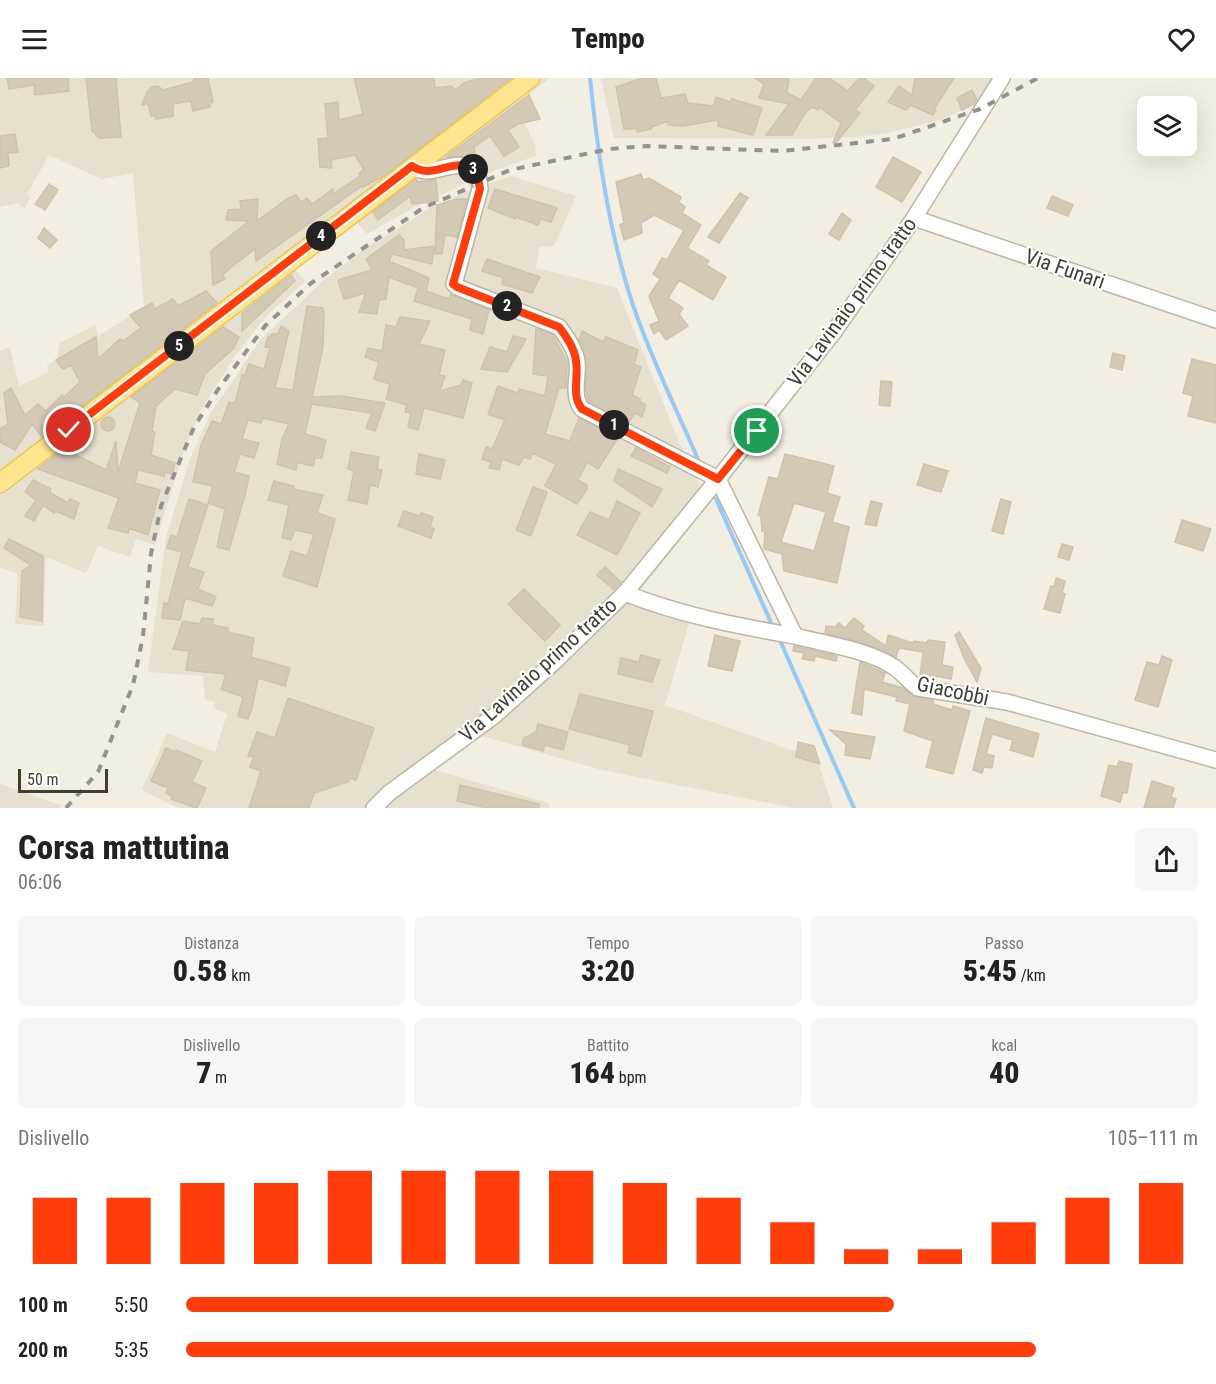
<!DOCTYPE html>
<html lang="it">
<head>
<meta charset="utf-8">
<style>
	:root { --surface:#fff; --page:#f6f6f6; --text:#222; --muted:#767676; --accent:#ff3d0b }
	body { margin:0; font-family:"Roboto Condensed",sans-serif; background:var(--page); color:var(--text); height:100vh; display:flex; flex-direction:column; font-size:22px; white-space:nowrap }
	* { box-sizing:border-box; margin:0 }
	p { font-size:20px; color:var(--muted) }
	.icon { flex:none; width:33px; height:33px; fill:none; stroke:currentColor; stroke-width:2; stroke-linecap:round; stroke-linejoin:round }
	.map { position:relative; height:730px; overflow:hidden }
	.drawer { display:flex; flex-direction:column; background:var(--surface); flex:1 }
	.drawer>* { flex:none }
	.tools { position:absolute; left:1137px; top:18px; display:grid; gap:12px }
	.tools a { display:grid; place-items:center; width:60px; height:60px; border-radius:9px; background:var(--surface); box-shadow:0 6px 24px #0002; font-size:30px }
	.scale { position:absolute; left:18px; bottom:15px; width:90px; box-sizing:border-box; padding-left:6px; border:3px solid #433d32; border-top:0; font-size:16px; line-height:21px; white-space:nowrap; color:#433d32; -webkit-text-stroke:4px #fff; paint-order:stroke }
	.pin { position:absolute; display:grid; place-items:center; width:51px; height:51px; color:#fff; margin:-26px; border:3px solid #fff; border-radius:50%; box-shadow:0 2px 6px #0007 }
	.km { position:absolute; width:30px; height:30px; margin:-15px; border-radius:50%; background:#222; color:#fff; font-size:16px; line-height:30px; text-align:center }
	.round { display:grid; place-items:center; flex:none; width:63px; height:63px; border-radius:9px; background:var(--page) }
	.headline { display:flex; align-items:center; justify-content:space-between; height:102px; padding:0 18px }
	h1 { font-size:33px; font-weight:800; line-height:45px }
	.metrics { display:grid; grid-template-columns:repeat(3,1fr); gap:9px; height:102px; padding:6px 18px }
	.metrics div { display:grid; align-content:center; border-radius:9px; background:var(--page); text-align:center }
	.metrics b { font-size:30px; font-weight:800 }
	.metrics small { font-size:16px; font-weight:400 }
	.metrics p { font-size:16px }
	.chart { height:168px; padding:12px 18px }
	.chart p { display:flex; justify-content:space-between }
	.chart svg { width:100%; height:108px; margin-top:6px; stroke:var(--accent); stroke-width:6 }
	ul { padding:0 18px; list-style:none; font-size:20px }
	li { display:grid; grid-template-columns:96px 72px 1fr; align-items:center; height:45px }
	li i { height:15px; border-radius:8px; background:var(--accent) }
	header { display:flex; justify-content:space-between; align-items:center; height:78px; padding:0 18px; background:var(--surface); font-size:27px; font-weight:800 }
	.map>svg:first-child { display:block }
	.residential { fill:#e6e0ce }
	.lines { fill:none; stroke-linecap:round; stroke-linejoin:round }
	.stream { stroke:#97c9f5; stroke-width:4 }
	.building { fill:#d3cab6; stroke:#cfc2a8; stroke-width:1.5; fill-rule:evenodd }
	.minor-casing { stroke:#bdb6a4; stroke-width:18 }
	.major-casing { stroke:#ebc755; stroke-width:21 }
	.minor { stroke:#fff; stroke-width:15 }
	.major { stroke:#ffe58d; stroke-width:18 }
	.rail { stroke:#929292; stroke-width:4; stroke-dasharray:8 8; stroke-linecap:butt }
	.route-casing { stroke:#fff; stroke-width:12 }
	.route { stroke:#ff3d0b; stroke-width:8 }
	.labels { text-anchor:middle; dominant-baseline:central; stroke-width:4.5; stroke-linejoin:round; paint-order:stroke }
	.street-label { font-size:21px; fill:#433d32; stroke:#fff }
</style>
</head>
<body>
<header><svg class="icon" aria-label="menu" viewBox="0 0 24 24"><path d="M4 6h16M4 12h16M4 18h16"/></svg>Tempo<svg class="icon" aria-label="heart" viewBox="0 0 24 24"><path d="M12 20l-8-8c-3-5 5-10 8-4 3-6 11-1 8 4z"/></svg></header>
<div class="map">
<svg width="1216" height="730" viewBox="0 0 1216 730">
	<rect width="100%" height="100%" fill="#f2eee1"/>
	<!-- residential -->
	<path class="residential" d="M0,0h550l-34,26 19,41 1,11 -41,14 -82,38 -46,26 -10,-11 -61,47 9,12 -38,33 -32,41 -34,54 -20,49 -26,86 -19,-6 -6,18 -32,-11 -12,27 -40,-16 -2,69 -29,-2 3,-50 -18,-7v-216l10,-4 9,39 30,-14 -2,-7 10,-6 3,-16 35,-18 3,11 46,-29 -11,-134 -32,6 -52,-24 -22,39 3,3 -5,11 -7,-5 -18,4z
		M601,0h409l-11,16 -59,26 -52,13 -32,4 -48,2 -194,-1z
		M511,98l65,20 -22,50 -15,1 -3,21 81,20 62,154 30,61 -68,87 53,16 -29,99 152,54 16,49h-38l-193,-38 -124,-35 -43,35 114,33v5h-371l-36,-18 25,-57 48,19 12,-38 -13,-6 1,-6 -10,-2 -2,-24 -55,-4 18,-135 24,-78 20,-45 50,-74 63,-59 40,-31 67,-42 37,-17z
		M0,706l61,21 -3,3h-58z"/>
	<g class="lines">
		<!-- stream -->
		<path class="stream" d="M590,0c8,77 19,156 44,230 18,53 44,104 66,156
			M716,421l57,128
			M778,558l76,172"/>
	</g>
	<!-- building -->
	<path class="building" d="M7,0h61l1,13 -34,4 -1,-10 -25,4z
		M86,0h30l5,59 -22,1 -7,-7z
		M194,0h14l5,24 -3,1v4l-17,4 -2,-10 -18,3v12l-17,3v-3h-5l-3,-13 -6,2 5,-13 5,-5 6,-1 5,4 30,-8z
		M354,0h80l1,10 16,-2 4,4 9,-7 16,-5h31l-126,97 -22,12 -1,-1 -106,75 -1,-12 -25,19 -7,7 2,4 -12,6 -2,-34 38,-30 -23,-1 2,-10 13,-1 -1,-8 18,-2 -1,22 30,-22 9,-4 5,7 6,-4 5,6 21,-15v5l27,-18 -1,-3 5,-3 -9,-15 -24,5 1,8 -12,-1 -2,-28 10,-1 -3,-34 13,-2 1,18 24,-6z
		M642,0h14l5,20 24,-4 3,9 26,3 2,-9 14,5 2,-3 30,9 -9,27 -35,-9v-6l-35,6 -15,-1v-4l-16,6 -1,2 -14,3v-3h-13l-8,-42z
		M755,0h34l-2,15 14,7 15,-22h13l19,13 11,-13h5l10,8 -19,24 5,3 -25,31 -2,-1 8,-20 -22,-16 -1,3 -6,-3 -7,6 -13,22h-26l23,-31 -30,-6 5,-14z
		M915,0h39l-20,31 2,1 -3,5 -23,-10 -4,5 -18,-8 11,-16 13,9z
		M972,12l5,10 -3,4 -12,6 -5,-12z
		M529,17l11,24 -22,5 -10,6 11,17 -15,9 -14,-20 -16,11 1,7 -7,3h-22z
		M15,56l3,18 -10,1 1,13 -9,2v-32z
		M893,79l28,15 -19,30 -26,-15z
		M641,96l2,6 6,-2 32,19 -2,5 6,5 -3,6 19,12 -14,23 22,13 -3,4 20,12 -13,23 -34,-20 -11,18 15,10 -4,6 9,12 -22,14 -7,-10 -5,4 -4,-9 9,-4 -10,-25 11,-17 -7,-5 9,-16 5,2 17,-30 -30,-15 -13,8 1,10 -18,7 -4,-15 4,-2 -8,-41z
		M416,101l1,3 19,-2 2,21 -26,3 -2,-8 -32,24 -5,-8z
		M49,106l9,6 -13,20 -10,-6z
		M495,111l62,19 -6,14 -10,-3 -3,6 -22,-8 -1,2 -27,-11z
		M740,115l8,5 -29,45 -11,-6z
		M1052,118l21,9 -5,11 -21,-8z
		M457,121h10l-10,38 -12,-2 -3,19h-7l2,-49z
		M842,135l9,7 -12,20 -10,-6z
		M44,150l13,12 -7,8 -12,-10z
		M399,157l5,5v10l30,-4 -2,18 -40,-10 -3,7 40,17 -3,13 23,8 2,-5 38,16 -6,24 -13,-4 2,-11 -58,-18 4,-13 -29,-11 -3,22 -7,1 -2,14 -18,-2 7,-19 -22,6 -6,-19 34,-10 -6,-11z
		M487,181l53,18 -8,16 -30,-9 2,-6 -22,-7z
		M291,197l4,6 -53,50v-18z
		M206,213l11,12 -175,134 -10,-13 -17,26 -15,-8v-13l8,-5 -4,-31 7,-5 14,27 13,-11 8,7 16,-16 2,2 16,-15 -9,-17 -8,4 -7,-9 40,-23 2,22 22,-20 3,2 18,-13 -11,-13 22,-12 3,6 18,-10 5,7z
		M307,228l16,2 1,7 -1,32 -11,50 29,-1 44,7 -10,28 -9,-3 6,-15 -60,-9v-2l-7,32 21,6 -4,18h-7l-2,8 -16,-4 -1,8 -19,-6 5,-25 7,-15 -26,-6 -2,5 -13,-3 -6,19 17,4 -5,15 -14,-4 -6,18 15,4 -4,19 -16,55 -12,-3 8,-38 -17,-6 5,-17 -20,-4 8,-37 11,-24 9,3 8,-22 6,1 7,-28h3l4,-11 15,5 6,-21 -5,-1 3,-10 2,1 2,-4h6l3,-8 8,5 -14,57 18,2z
		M400,239l30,4 -11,23 26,6 -6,25 6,1 -5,15 21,-6 2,-5 9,3 -9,35 -39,-10 -6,22 -10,-3 3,-14 -6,-1 2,-7 -21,-6 4,-15 -16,-5 5,-17 -14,-5 3,-9 14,3 4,-26 10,2z
		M223,249l16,10 -5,11 -29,26 -8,21 -22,-6 -19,17 -4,25 3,1 -4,23 24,8 -3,11 -7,-2 -1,4 -26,-6 -3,13 25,7 -12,45 -19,-7 -1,5 -20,-5 11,-30 -81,-29 25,-20 43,21 10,-29 2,31 22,-69 -9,-6z
		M536,251l17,6 14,27 -1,26h-7l-14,46 25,7 9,-23 39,20 -20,31 -11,-7 -9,18 9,5v4l-10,15 -32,-18 11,-22 -24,-11 -2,6 -6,-2 -5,8 -17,-6 -3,11 -10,-2 2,-6 -9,-3 4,-12 6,2 13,-29 -17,-6 10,-28 20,7 1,-4 26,7 3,-20 -15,-2z
		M582,253l21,11 3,-5 32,13 -4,14 7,3 -9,28 8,4v3l6,3 -4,12 -7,-4 -6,9 -40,-20 -3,-11v-32l-7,-19z
		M513,258l13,3 -19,33 -26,-3 9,-22 17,5z
		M1113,275l12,3 -3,14 -12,-3z
		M1192,281l24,6v58l-28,-7 5,-20 -10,-3z
		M881,303l11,1 -2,24 -11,-1z
		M101 346a7 7 0 1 1 14 0a7 7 0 1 1-14 0Z
		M636,370l34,19 -3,6 -36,-17z
		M351,374l28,5 -2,12 5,1 -4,17 -8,-2 -3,19 -19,-4 6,-29 -6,-2z
		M419,376l26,6 -5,19 -24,-5z
		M785,376l49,12 -7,27 13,4 -8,25 17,5 -12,56 -53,-12 -2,-17 -18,-5 1,-17 -3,-1 -1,-15 -3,-1 11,-38 9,2zM794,425l32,9 -12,39 -33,-9z
		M924,386l24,7 -7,21 -24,-7z
		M618,391l44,20 -10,18 -38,-26z
		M33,402l18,9 -2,3 19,11 2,-4 9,4 -5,16 -18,-8 -2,2 -11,-8 -9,16 -9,-5 11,-16 -11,-8z
		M274,403l20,5 -1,3 30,6 -6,18 18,6 -18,68 -34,-11 8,-25 16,5 7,-22 -19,-4 -4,10 -9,-2 7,-33 -21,-5z
		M533,409l14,5 -16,44 -15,-6z
		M189,421l19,6 -20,62 16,5 -6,17 18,8 -4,9 -27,-8 -5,22 -18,-2 2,-15 4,1 14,-52 -15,-4 4,-13 6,2z
		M1001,421l10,3 -8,32 -11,-3z
		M617,423l23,12 -23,42 -40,-20 13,-23 19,8z
		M871,423l11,3 -6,22 -11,-2z
		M404,433l16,5 1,-3 12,4 -3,10 4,2 -3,9 -33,-12z
		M1182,442l29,9 -8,22 -28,-9z
		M9,461l34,17 -1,65 -22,-4 2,-46 9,-6 -27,-17z
		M1062,466l11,3 -4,13 -11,-3z
		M605,489l16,15 -7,8 -17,-15z
		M1056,500l9,3 -3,12 3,1 -5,19 -16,-4 7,-23 3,1z
		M524,511l36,36 -15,16 -37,-37z
		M202,540l11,1v6l15,3v4l26,6 -3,19 39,11 -5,18 -27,-8 -6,30 -4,11 -10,-3 5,-19 -22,-8 5,-15 -40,-4 3,-19 -16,-2 10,-28 17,3z
		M854,540l10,8 -2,4 24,16 2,-11 25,8 1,-2 13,2 1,-3 17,2 -3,23 11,2 -2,12 -15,-3v5l-16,-4 3,-25 -24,-4 -3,9 -33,-14 -38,-10 1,-7 9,1 4,-4 6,5z
		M959,554l22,36 -4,14 -13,-24 -9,-23z
		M715,557l25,6 -8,30 -24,-5z
		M794,568l43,10 -1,5 -21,-5 -1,5 -12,-2 2,-6 -11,-2z
		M641,577l19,5 -8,22 -34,-8 3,-16 18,4z
		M1162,578l10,4 -14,47 -23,-7 12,-38 12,3z
		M860,584l25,11 -3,9 21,6 10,8 20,4v4l19,6 1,-4 17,5 -17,63 -27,-7 7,-26 -29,-10 6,-27 -14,-3 1,-4 -33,-8 -2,26 -10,-2z
		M580,616l73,17 -12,45 -13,-3 2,-8 -61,-16z
		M288,620l86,30 -18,52 -6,-2 -2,4 -34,11 -5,15h-60l12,-37 -11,-4 4,-10 -6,-1 9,-24 18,6z
		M986,640l53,16 -6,23 -23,-7 3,-10 -21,-6 -6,20 8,2 -2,12 -8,-1 -2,6 -9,-3z
		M538,646l30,8 -5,18 -18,-5 -2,6 -21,-6 2,-7 12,-6z
		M830,652l45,7 -5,22 -25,-4 1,-11z
		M798,664l16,4 6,18 -24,-7z
		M166,670l9,4 1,-2 26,11 -10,21 14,6 -9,20 -26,-9 1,-3 -6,-3 2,-5 -17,-7z
		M1119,683l13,3 -5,29 -4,-1 -3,10 -19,-6 8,-31 8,2z
		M1152,703l22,7 -3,9 5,2 -3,9h-29z
		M460,707l79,19v4h-52l-30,-7z"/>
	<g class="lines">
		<defs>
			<path id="minor" d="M412,88c22,16 44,-14 66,7l2,16 -26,95 3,3 102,40c7,9 16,22 18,34 2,16 -6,34 5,48l136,70 77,157c30,8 74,14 99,31 9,6 15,15 24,21l89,14 209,58
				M914,140l302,102
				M625,515c54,22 113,33 170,43
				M374,730l15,-15 105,-77 59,-53 72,-70 93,-114 115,-146 81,-115 88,-140"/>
			<path id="major" d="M0,405l530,-405"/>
		</defs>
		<!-- minor casing -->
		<use href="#minor" class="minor-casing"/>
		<!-- major casing -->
		<use href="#major" class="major-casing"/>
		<!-- minor -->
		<use href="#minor" class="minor"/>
		<!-- major -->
		<use href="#major" class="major"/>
		<!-- rail -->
		<path class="rail" d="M66,730l32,-36 35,-87 10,-49 8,-82 10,-48 33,-79 23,-36 48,-65 45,-42 113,-76 87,-38 99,-21 38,-3 135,5 111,-12 87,-30 58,-31"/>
	</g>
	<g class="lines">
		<defs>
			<path id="route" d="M69,352l343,-264c22,16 44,-14 65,7l3,16 -27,95 4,3 102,40c7,9 16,22 17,34 3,16 -5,34 6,48l136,70 39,-48"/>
		</defs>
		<!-- route casing -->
		<use href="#route" class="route-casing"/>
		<!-- route -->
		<use href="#route" class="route"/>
	</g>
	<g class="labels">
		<!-- street labels -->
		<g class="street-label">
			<text transform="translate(1065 191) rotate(19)">Via Funari</text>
			<text transform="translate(852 224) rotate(-54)">Via Lavinaio primo tratto</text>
			<text transform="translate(538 592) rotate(-42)">Via Lavinaio primo tratto</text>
			<text transform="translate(953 613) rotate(12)">Giacobbi</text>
		</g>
	</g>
</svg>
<div class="tools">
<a><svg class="icon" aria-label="layers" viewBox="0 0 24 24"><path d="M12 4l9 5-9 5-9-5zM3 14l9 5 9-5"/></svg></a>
</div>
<div class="scale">50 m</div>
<div class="pin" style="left:757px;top:353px;background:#1e9e55"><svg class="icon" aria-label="arrive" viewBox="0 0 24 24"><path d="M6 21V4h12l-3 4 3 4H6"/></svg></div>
<div class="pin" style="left:69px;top:352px;background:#d93025"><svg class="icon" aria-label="check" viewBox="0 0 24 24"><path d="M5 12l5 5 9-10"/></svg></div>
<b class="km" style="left:614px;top:347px">1</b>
<b class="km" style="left:507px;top:228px">2</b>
<b class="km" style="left:473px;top:91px">3</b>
<b class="km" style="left:321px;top:158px">4</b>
<b class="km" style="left:179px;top:268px">5</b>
</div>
<section class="drawer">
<div class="headline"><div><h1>Corsa mattutina</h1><p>06:06</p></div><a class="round"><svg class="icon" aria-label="share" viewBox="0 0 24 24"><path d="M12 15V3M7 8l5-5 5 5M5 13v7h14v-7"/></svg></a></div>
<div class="metrics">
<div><p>Distanza</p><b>0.58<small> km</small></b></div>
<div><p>Tempo</p><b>3:20</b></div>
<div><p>Passo</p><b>5:45<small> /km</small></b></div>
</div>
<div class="metrics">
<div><p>Dislivello</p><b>7<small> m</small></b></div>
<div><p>Battito</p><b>164<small> bpm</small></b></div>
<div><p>kcal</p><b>40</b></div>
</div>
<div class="chart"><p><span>Dislivello</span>105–111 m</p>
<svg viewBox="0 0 160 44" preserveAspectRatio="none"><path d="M5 44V17M15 44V17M25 44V11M35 44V11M45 44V6M55 44V6M65 44V6M75 44V6M85 44V11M95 44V17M105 44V27M115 44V38M125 44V38M135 44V27M145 44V17M155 44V11"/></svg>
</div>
<ul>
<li><b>100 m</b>5:50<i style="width:70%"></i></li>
<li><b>200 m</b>5:35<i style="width:84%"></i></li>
</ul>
</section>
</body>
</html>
